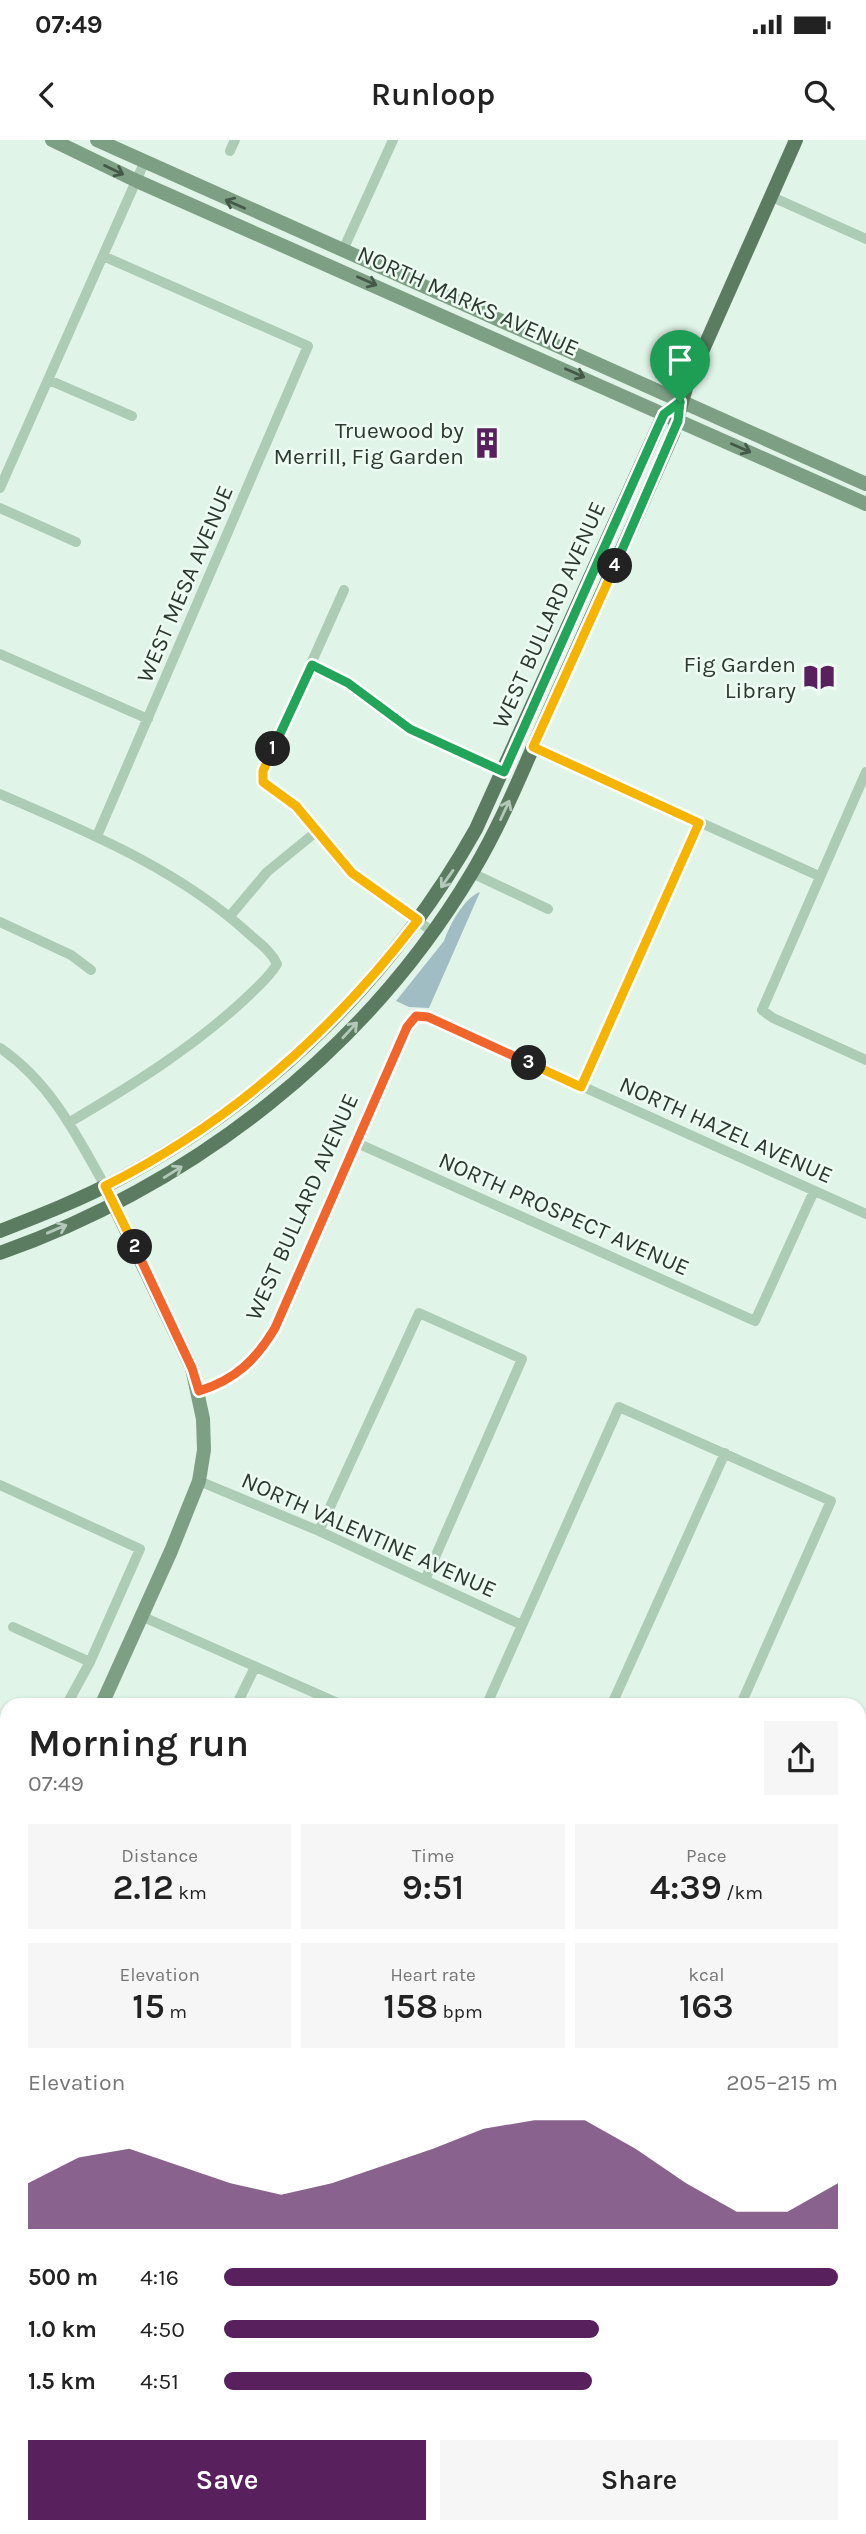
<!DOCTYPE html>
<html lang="en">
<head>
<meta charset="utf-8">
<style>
	:root { --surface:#fff; --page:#f6f6f6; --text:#222; --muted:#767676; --accent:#58205d }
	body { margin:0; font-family:Karla,sans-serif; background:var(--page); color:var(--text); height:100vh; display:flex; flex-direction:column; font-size:26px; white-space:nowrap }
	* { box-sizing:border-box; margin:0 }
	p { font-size:23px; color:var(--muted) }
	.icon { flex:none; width:38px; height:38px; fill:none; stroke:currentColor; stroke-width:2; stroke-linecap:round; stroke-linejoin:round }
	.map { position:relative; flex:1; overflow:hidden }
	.drawer { position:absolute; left:0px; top:1558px; width:866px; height:836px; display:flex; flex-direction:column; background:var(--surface); border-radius:21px 21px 0 0; box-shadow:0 2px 5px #0004 }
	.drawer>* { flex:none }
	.pin { position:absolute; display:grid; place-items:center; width:60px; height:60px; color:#fff; margin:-72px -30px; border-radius:50% 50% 50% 0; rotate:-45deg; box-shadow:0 0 7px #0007 }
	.pin .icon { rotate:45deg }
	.km { position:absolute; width:35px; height:35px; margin:-18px; border-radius:50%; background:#222; color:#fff; font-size:19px; line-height:35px; text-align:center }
	.round { display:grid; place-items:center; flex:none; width:74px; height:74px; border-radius:0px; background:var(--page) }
	.headline { display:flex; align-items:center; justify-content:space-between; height:119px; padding:0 28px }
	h1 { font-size:38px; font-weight:600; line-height:52px }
	.stats { display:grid; grid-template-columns:repeat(3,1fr); gap:10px; height:119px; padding:7px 28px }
	.stats div { display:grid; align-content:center; border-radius:0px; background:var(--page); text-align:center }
	.stats b { font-size:35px; font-weight:600 }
	.stats small { font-size:19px; font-weight:400 }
	.stats p { font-size:19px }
	.chart { height:196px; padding:14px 28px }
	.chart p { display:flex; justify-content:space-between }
	.chart svg { width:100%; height:126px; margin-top:7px; fill:var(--accent); opacity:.7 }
	.action { display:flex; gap:14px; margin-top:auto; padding:14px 28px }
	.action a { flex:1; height:80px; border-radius:0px; background:var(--accent); color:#fff; font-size:28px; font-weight:600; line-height:80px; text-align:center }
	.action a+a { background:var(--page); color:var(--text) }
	ul { padding:0 28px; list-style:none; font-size:23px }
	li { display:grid; grid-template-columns:112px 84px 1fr; align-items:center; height:52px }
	li i { height:18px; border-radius:9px; background:var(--accent) }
	.status { display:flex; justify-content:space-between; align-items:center; height:49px; padding:0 35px; background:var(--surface); direction:ltr }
	.status svg { height:19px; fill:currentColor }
	header { display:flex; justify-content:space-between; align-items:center; height:91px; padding:0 28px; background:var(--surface); font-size:32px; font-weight:600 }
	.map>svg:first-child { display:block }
	.green { fill:#a0bdc3 }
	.water { fill:#ac7fb1 }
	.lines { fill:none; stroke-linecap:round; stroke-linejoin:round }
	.street { stroke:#acccb6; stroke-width:10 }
	.secondary { stroke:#7da085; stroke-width:14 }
	.primary { stroke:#5c7c62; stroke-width:14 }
	.rail { stroke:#2b3a2d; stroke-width:2.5; stroke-dasharray:2 5; stroke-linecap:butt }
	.oneway { stroke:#445947 }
	.oneway2 { stroke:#b3c8b9 }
	.split-1-casing { stroke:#fff; stroke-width:14 }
	.split-2-casing { stroke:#fff; stroke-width:14 }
	.split-3-casing { stroke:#fff; stroke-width:14 }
	.split-4-casing { stroke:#fff; stroke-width:14 }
	.split-5-casing { stroke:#fff; stroke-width:14 }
	.split-1 { stroke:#22a559; stroke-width:9 }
	.split-2 { stroke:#f5b400; stroke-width:9 }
	.split-3 { stroke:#f0652b; stroke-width:9 }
	.split-4 { stroke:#f5b400; stroke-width:9 }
	.split-5 { stroke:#22a559; stroke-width:9 }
	.labels { text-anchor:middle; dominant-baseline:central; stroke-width:5; stroke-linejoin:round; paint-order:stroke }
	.street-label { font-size:23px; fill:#2b3a2d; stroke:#edfbf3 }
	.poi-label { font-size:23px; fill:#2b3a2d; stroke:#edfbf3; text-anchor:end }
</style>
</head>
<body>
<div class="status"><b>07:49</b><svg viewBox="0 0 49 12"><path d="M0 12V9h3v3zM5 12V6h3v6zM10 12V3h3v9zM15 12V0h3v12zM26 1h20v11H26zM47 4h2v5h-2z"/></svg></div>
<header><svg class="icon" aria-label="back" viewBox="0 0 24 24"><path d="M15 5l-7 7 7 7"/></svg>Runloop<svg class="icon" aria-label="search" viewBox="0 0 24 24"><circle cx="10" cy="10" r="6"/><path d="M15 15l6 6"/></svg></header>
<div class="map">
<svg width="866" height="2394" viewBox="0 0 866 2394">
	<rect width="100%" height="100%" fill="#e1f4e8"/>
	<!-- green -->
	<path class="green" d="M480,752l-51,116 -20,-1 -13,-6 48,-60c6,-17 20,-43 36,-49z
		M21,2387h160l-14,7h-160z"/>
	<!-- water -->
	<path class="water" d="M866,1956v328l-7,-3v-322z"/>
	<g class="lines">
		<!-- street -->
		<path class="street" d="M230,11l5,-11
			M770,56l96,43
			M343,110l50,-110
			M49,240l83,36
			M0,348l144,-325
			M0,368l76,34
			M344,450l-81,181v11l33,24 56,67 81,59
			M0,514l148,65
			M311,525l37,18 62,46 94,43
			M533,607l286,129
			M866,632l-104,238 11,8 93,42
			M0,654c87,38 177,74 248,139 11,10 23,18 29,31 -8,14 -21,24 -33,36 -52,48 -113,86 -174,122
			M97,696l211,-490 -205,-90
			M472,733l76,36
			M230,776l37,-44 49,-40
			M0,782l71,33 20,15
			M0,908c50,34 76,86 105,138
			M581,947l118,-264
			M357,1003l398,178 59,-130
			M199,1251c36,-11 57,-31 76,-63l132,-301 9,-11 12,1 438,197
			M199,1341l120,50 203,94
			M0,1345l140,64 -50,113 -23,42
			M319,1391l100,-218 103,46 -97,221
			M141,1476l199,88
			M13,1487l77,35
			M237,1564l18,-37
			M487,1564l132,-297 212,94 -90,203
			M612,1564l113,-251
			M859,1603l7,-15
			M0,1626l7,4
			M859,1637l7,3
			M0,1730l7,-17
			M859,1817l7,-15
			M0,1895l7,3
			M859,2292l7,3
			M0,2327l7,-4
			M859,2329l7,-15
			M859,2365l7,3
			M314,2387l4,7
			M400,2387l4,7
			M258,2394l14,-7
			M427,2394l14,-7
			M594,2394l13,-7
			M650,2394l3,-7
			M829,2394l3,-7"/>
		<!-- secondary -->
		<path class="secondary" d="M52,0l85,41 729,323
			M97,0l769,344
			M102,1564l69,-153 28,-70 5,-31 -1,-31 -11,-51 -87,-182
			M0,1794l7,-16"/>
		<!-- primary -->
		<path class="primary" d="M0,1091c41,-16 82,-32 121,-53 149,-79 273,-203 355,-349l182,-402 6,-13 16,-12
			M0,1113c194,-69 367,-203 473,-382 31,-52 53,-109 78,-165 41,-90 82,-181 122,-272l13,-46 110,-248"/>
		<!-- rail -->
		<path class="rail" d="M859,1930l7,-3
			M0,2372l7,-3"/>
	</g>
	<!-- one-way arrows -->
	<defs><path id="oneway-shaft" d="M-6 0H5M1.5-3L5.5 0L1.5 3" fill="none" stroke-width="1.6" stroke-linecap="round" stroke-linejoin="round" transform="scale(1.75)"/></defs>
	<g class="oneway">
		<use href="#oneway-shaft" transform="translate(114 30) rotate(26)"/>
		<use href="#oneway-shaft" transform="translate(235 64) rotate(-156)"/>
		<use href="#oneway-shaft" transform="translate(367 141) rotate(24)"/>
		<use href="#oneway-shaft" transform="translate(575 233) rotate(24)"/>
		<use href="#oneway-shaft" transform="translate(741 308) rotate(24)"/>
	</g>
	<g class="oneway2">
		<use href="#oneway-shaft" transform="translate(505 670) rotate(-65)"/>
		<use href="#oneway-shaft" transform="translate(447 739) rotate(125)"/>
		<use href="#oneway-shaft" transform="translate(350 890) rotate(-47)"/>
		<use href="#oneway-shaft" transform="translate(173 1032) rotate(-32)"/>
		<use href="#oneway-shaft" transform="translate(57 1089) rotate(-23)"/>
	</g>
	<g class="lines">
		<defs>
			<path id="split-1" d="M273,609l39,-84 36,18 62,46 94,43 154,-345 6,-13 16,-12"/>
			<path id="split-2" d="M135,1107l-30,-61c124,-62 229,-156 313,-266l-66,-47 -56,-67 -33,-24v-11l10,-22"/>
			<path id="split-3" d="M135,1107l57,121 7,23c36,-11 57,-31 76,-63l132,-301 9,-11 12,1 101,46"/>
			<path id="split-4" d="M529,923l52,24 118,-264 -166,-76 82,-181"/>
			<path id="split-5" d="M615,426l63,-145 2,-19"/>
		</defs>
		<!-- split-1 casing -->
		<use href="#split-1" class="split-1-casing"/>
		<!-- split-2 casing -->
		<use href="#split-2" class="split-2-casing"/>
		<!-- split-3 casing -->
		<use href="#split-3" class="split-3-casing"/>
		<!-- split-4 casing -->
		<use href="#split-4" class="split-4-casing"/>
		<!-- split-5 casing -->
		<use href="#split-5" class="split-5-casing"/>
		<!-- split-1 -->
		<use href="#split-1" class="split-1"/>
		<!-- split-2 -->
		<use href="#split-2" class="split-2"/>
		<!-- split-3 -->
		<use href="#split-3" class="split-3"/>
		<!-- split-4 -->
		<use href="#split-4" class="split-4"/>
		<!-- split-5 -->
		<use href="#split-5" class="split-5"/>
	</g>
	<!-- icons -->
	<defs>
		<symbol id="building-bare" viewBox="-9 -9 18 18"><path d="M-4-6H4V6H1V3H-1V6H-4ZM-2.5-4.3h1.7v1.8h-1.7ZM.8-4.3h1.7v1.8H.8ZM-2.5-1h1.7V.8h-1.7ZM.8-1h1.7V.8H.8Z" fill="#58205d" stroke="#edfbf3" stroke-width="2.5" paint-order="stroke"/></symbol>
		<symbol id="library-bare" viewBox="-9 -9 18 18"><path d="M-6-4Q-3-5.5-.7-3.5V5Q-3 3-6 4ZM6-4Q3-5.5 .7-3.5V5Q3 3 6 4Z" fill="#58205d" stroke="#edfbf3" stroke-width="2.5" paint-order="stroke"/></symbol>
	</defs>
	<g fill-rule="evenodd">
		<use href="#building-bare" x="465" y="281" width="44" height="44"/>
		<use href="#library-bare" x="797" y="515" width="44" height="44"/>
	</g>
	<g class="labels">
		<!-- street labels -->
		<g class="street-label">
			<text transform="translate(468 161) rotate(24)">NORTH MARKS AVENUE</text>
			<text transform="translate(185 444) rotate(-67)">WEST MESA AVENUE</text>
			<text transform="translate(549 475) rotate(-66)">WEST BULLARD AVENUE</text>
			<text transform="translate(726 990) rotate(24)">NORTH HAZEL AVENUE</text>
			<text transform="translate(302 1067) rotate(-66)">WEST BULLARD AVENUE</text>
			<text transform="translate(564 1074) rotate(24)">NORTH PROSPECT AVENUE</text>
			<text transform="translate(369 1395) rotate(24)">NORTH VALENTINE AVENUE</text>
		</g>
		<!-- poi labels -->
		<g class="poi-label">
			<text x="464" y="290">Truewood by<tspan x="464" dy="26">Merrill, Fig Garden</tspan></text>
			<text x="796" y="524">Fig Garden<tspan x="796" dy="26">Library</tspan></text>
		</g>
	</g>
</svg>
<div class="pin" style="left:680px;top:262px;background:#1e9e55"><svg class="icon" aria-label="arrive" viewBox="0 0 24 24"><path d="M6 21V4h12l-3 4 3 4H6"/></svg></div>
<b class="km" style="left:273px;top:609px">1</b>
<b class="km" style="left:135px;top:1107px">2</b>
<b class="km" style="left:529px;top:923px">3</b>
<b class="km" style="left:615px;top:426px">4</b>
<section class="drawer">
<div class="headline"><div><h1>Morning run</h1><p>07:49</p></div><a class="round"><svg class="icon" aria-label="share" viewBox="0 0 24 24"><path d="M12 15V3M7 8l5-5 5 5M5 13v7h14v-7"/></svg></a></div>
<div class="stats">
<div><p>Distance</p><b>2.12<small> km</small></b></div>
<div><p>Time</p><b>9:51</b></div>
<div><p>Pace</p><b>4:39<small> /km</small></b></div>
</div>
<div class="stats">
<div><p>Elevation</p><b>15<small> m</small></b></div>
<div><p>Heart rate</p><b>158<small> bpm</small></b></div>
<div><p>kcal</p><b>163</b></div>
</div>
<div class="chart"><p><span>Elevation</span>205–215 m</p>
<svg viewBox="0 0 160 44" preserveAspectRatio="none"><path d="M0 44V28L10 19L20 16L30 22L40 28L50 32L60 28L70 22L80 16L90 9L100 6L110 6L120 16L130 28L140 38L150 38L160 28V44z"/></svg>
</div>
<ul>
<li><b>500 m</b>4:16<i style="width:100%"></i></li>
<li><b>1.0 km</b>4:50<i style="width:61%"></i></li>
<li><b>1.5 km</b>4:51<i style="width:60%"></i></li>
</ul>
<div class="action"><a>Save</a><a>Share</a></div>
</section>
</div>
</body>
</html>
